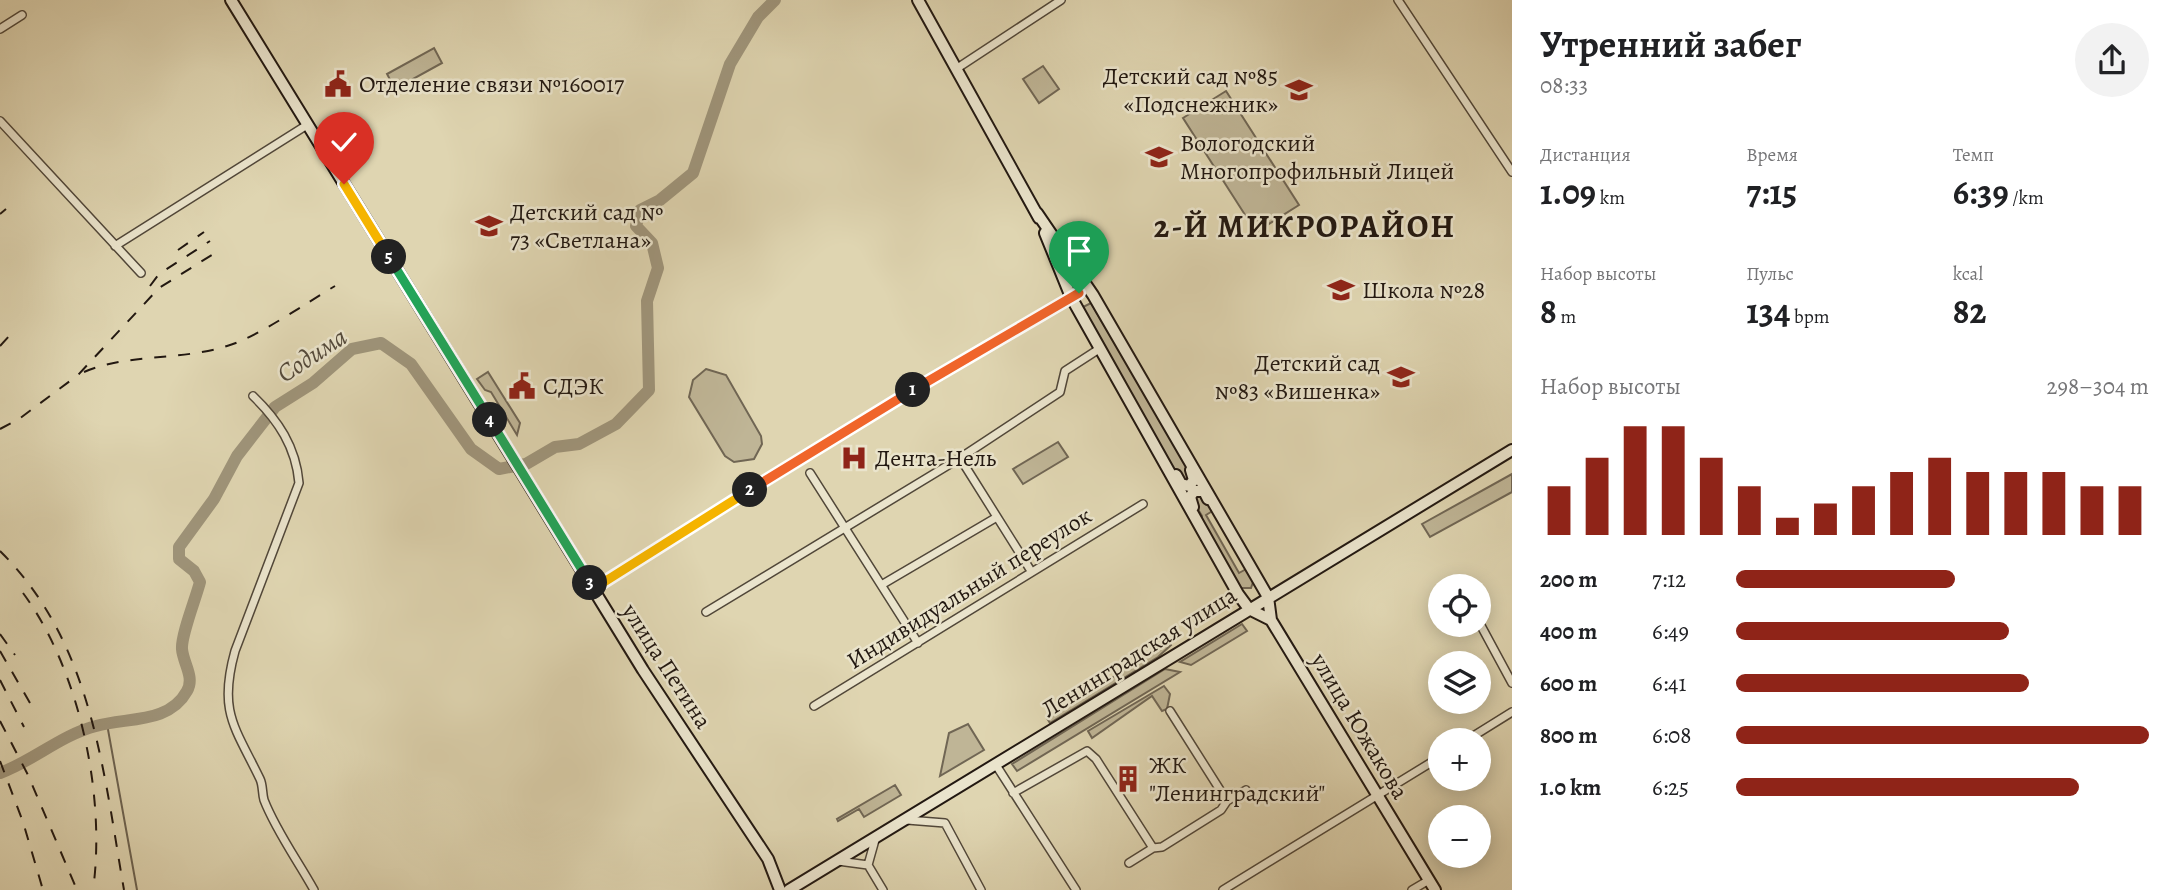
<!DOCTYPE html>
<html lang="ru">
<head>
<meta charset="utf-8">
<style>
	:root { --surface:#fff; --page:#f2f2f2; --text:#202124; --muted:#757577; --accent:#8f2418 }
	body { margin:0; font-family:Alegreya,serif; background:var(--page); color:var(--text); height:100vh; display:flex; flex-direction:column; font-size:26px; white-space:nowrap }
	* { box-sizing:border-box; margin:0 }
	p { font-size:23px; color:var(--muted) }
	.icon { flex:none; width:38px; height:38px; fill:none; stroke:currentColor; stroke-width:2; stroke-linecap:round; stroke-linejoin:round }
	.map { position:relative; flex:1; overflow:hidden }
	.drawer { display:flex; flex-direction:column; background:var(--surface); width:665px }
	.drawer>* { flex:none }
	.buttons { position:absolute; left:1428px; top:574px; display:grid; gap:14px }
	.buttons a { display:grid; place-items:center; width:63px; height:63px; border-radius:50%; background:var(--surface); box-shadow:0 4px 18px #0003; font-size:35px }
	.pin { position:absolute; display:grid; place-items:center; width:60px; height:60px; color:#fff; margin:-72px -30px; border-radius:50% 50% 50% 0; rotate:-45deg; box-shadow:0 0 7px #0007 }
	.pin .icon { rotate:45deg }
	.km { position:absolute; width:35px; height:35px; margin:-18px; border-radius:50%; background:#222; color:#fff; font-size:19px; line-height:35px; text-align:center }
	.round { display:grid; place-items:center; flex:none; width:74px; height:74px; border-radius:37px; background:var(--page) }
	.head { display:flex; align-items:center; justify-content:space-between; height:119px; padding:0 28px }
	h1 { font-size:38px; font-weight:700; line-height:52px }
	.stats { display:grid; grid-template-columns:repeat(3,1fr); gap:10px; height:119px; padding:7px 28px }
	.stats div { display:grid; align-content:center }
	.stats b { font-size:35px; font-weight:700 }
	.stats small { font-size:19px; font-weight:400 }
	.stats p { font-size:19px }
	.chart { height:196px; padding:14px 28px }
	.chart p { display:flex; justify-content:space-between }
	.chart svg { width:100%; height:126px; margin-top:7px; stroke:var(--accent); stroke-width:6 }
	ul { padding:0 28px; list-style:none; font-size:23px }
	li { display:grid; grid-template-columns:112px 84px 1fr; align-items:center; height:52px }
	li i { height:18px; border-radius:9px; background:var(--accent) }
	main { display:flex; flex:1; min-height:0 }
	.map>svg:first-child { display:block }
	.green { fill:#bfb596; stroke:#706654; stroke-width:2 }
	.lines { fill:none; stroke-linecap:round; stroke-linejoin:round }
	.stream { stroke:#6d6351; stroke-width:2 }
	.river { stroke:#9f957b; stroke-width:12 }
	.street-casing { stroke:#514739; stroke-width:10 }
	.secondary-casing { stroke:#221811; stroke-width:14 }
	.street { stroke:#eae4cc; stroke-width:7 }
	.secondary { stroke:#eae4cc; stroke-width:10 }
	.rail { stroke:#221811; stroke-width:2; stroke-dasharray:12 12; stroke-linecap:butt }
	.split-1-casing { stroke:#fff; stroke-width:14 }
	.split-2-casing { stroke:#fff; stroke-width:14 }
	.split-3-casing { stroke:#fff; stroke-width:14 }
	.split-4-casing { stroke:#fff; stroke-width:14 }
	.split-5-casing { stroke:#fff; stroke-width:14 }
	.split-6-casing { stroke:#fff; stroke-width:14 }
	.split-1 { stroke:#f0652b; stroke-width:9 }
	.split-2 { stroke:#f0652b; stroke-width:9 }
	.split-3 { stroke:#f5b400; stroke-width:9 }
	.split-4 { stroke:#22a559; stroke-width:9 }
	.split-5 { stroke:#22a559; stroke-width:9 }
	.split-6 { stroke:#f5b400; stroke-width:9 }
	.labels { text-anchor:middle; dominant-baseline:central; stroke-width:5; stroke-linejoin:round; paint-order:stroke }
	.poi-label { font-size:24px; fill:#221811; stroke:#eae4cc; text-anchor:start }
	.street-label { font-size:24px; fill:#221811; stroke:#eae4cc }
	.water-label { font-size:26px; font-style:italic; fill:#544a3b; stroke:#eae4cc }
	.district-label { font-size:32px; font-weight:bold; letter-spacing:2px; fill:#221811; stroke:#eae4cc }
</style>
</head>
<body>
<main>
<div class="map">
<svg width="1512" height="890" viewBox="0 0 1512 890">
	<rect width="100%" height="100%" fill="#dfd5b1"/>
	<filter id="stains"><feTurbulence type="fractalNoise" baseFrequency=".00286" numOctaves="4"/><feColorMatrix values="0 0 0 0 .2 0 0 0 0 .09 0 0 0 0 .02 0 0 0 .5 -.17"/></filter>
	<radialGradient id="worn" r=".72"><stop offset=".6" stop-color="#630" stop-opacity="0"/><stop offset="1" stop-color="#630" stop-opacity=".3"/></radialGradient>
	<!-- green -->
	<path class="green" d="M434,48l8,15 -47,26 -8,-15z
		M1043,66l16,23 -20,14 -16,-24z
		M1226,91l73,114 -43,27 -73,-114z
		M1091,303l101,172v4l-9,2 -7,-11 -4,-2 -91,-160z
		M706,369l20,6 35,61 1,8 -8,15 -20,3 -9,-6 -36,-59 4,-17z
		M488,372l32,51 -3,12 -26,-43 -6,-2 -8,-11z
		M1058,442l10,15 -45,27 -10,-15z
		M1512,474v18l-82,45 -8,-13z
		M1198,493l16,17 -8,5 33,58 9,-5 6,11 -3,9h-11l-39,-67 1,-5 -9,-15z
		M1242,624l5,7 -56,34 -11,-3z
		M1169,642l2,3 -13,12 -108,66 -3,-5z
		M1165,669l15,3 -163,99 -5,-7z
		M1164,686l6,8 -3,15 -5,2 -10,-15 -60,42 -4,-7z
		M968,724l16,26 -44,26 9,-43z
		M895,785l6,10 -37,22 -5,-8 -21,12 -1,-2z"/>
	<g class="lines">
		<!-- stream -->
		<path class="stream" d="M107,724l30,166"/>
		<!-- river -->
		<path class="river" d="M0,773c33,-12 61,-38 96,-47 31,-9 73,-2 91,-35 8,-14 -4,-28 -5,-42 -1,-14 14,-51 18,-67l-6,-11 -15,-12v-12l35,-48 23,-43 38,-49 38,-24 39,-34 29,-6 30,21 60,85 28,20 27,-5 29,-17 24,-3 37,-20 33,-34 -2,-89 11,-33 -6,-25 -16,-17 4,-16 20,-10 33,-27 37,-109 28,-47 17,-17"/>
		<defs>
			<path id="street" d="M1398,0l114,172
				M0,29l22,-14
				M956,69l105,-69
				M0,121l141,152
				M115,246l192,-121
				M253,396c25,24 43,51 46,87l-64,168c-17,61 0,76 25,128 3,6 2,14 4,21 12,31 34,61 50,90
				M960,458l71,113
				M810,473l108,170
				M883,584l114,-67
				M593,589l373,-231 105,-61
				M706,612l254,-154 100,-66 5,-21 34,-22
				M1479,622l33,61
				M814,706l329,-202
				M1170,711l57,90
				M1467,740l45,-28
				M996,765l80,125
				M1013,793l74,-42 9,8 57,89
				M907,820l38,3 36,67
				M875,840l-7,25 15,25
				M838,861l30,4
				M1129,863l24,-15 9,-1 59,-37 6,-9 19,-11
				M1223,890l217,-133
				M1412,890l17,-10"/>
			<path id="secondary" d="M231,0l412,670 125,189 12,31
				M918,0l121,218
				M1037,213l56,82 175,302 3,23 164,270
				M1045,233l26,64 167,297 11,15 22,11
				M1176,475l5,9 8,2 5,-6 -3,-10
				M1193,507l-3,-10 4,-6h10l4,8
				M789,890l723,-440"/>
		</defs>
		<!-- street casing -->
		<use href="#street" class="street-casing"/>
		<!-- secondary casing -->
		<use href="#secondary" class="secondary-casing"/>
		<!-- street -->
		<use href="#street" class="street"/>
		<!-- secondary -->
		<use href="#secondary" class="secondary"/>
		<!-- rail -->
		<path class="rail" d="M0,214l6,-5
			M178,250l26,-18
			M150,286l9,-12 51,-33
			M0,346l11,-12
			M84,372c45,-19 96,-11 143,-26 29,-8 79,-43 108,-60
			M0,429l19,-10 59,-44 81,-87 56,-35
			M0,551c92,91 103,218 124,339
			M23,593c57,77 83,204 70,297
			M0,634l15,21
			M0,651l30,52
			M0,680l24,47
			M0,721l28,54 49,115
			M0,761l23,61 20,68"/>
	</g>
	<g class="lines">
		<defs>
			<path id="split-1" d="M913,390l166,-97"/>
			<path id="split-2" d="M750,490l163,-100"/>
			<path id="split-3" d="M590,583l3,6 157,-99"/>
			<path id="split-4" d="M490,420l100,163"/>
			<path id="split-5" d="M389,257l101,163"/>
			<path id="split-6" d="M344,184l45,73"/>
		</defs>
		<!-- split-1 casing -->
		<use href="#split-1" class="split-1-casing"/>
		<!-- split-2 casing -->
		<use href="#split-2" class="split-2-casing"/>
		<!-- split-3 casing -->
		<use href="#split-3" class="split-3-casing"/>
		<!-- split-4 casing -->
		<use href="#split-4" class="split-4-casing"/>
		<!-- split-5 casing -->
		<use href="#split-5" class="split-5-casing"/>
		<!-- split-6 casing -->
		<use href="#split-6" class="split-6-casing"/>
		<!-- split-1 -->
		<use href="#split-1" class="split-1"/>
		<!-- split-2 -->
		<use href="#split-2" class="split-2"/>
		<!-- split-3 -->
		<use href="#split-3" class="split-3"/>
		<!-- split-4 -->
		<use href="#split-4" class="split-4"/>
		<!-- split-5 -->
		<use href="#split-5" class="split-5"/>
		<!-- split-6 -->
		<use href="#split-6" class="split-6"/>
	</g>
	<!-- icons -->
	<defs>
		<symbol id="civic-bare" viewBox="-9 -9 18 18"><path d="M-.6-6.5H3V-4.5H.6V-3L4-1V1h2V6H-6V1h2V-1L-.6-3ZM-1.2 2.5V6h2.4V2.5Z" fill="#8f2418" stroke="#eae4cc" stroke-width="2.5" paint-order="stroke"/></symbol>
		<symbol id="school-bare" viewBox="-9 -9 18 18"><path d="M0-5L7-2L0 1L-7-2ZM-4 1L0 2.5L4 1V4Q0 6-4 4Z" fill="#8f2418" stroke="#eae4cc" stroke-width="2.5" paint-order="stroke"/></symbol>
		<symbol id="hospital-bare" viewBox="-9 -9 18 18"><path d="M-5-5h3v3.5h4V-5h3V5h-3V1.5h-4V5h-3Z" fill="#8f2418" stroke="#eae4cc" stroke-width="2.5" paint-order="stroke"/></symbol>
		<symbol id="building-bare" viewBox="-9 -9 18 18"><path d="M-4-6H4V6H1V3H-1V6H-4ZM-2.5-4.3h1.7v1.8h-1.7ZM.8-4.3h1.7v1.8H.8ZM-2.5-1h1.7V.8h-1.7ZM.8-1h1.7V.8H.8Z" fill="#8f2418" stroke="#eae4cc" stroke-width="2.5" paint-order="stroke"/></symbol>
	</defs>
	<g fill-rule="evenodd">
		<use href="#civic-bare" x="319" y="65" width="38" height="38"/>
		<use href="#school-bare" x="1280" y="71" width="38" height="38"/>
		<use href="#school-bare" x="1140" y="138" width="38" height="38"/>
		<use href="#school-bare" x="470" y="207" width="38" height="38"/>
		<use href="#school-bare" x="1322" y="271" width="38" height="38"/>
		<use href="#school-bare" x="1382" y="358" width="38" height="38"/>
		<use href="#civic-bare" x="503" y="367" width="38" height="38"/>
		<use href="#hospital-bare" x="835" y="439" width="38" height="38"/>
		<use href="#building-bare" x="1109" y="760" width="38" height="38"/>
	</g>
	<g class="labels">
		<!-- poi labels -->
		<g class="poi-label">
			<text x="1278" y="76" text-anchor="end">Детский сад №85<tspan x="1278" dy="28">«Подснежник»</tspan></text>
			<text x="359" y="84">Отделение связи №160017</text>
			<text x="1180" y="143">Вологодский<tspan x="1180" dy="28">Многопрофильный Лицей</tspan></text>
			<text x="510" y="212">Детский сад №<tspan x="510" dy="28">73 «Светлана»</tspan></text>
			<text x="1362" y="290">Школа №28</text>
			<text x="1380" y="363" text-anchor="end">Детский сад<tspan x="1380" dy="28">№83 «Вишенка»</tspan></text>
			<text x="543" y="386">СДЭК</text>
			<text x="875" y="458">Дента-Нель</text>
			<text x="1149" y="765">ЖК<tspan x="1149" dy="28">"Ленинградский"</tspan></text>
		</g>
		<!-- street labels -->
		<g class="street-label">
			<text transform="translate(969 588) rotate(-32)">Индивидуальный переулок</text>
			<text transform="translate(1139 652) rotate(-32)">Ленинградская улица</text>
			<text transform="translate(667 666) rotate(57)">улица Петина</text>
			<text transform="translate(1360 726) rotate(59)">улица Южакова</text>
		</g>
		<!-- water labels -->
		<g class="water-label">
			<text transform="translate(312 355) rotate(-33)">Содима</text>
		</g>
		<!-- district labels -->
		<g class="district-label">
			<text x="1305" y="226">2-Й МИКРОРАЙОН</text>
		</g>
	</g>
	<rect width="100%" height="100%" filter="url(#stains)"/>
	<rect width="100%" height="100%" fill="url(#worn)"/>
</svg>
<div class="buttons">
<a><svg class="icon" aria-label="locate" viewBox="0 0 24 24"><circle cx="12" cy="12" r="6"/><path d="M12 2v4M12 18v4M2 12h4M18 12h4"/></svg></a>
<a><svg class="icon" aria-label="layers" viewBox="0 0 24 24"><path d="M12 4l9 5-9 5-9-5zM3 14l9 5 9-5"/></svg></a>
<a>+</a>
<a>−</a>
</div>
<div class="pin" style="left:1079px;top:293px;background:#1e9e55"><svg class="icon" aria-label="arrive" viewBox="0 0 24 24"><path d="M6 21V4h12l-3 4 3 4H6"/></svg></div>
<div class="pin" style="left:344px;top:184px;background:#d93025"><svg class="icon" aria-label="check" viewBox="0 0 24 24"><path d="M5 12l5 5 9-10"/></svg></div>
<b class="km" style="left:913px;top:390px">1</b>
<b class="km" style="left:750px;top:490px">2</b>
<b class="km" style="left:590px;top:583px">3</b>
<b class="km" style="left:490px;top:420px">4</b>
<b class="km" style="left:389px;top:257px">5</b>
</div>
<section class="drawer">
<div class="head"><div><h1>Утренний забег</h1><p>08:33</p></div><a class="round"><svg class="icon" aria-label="share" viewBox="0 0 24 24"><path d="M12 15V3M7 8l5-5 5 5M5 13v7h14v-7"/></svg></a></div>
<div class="stats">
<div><p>Дистанция</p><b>1.09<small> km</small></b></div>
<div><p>Время</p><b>7:15</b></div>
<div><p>Темп</p><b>6:39<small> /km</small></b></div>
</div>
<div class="stats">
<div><p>Набор высоты</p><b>8<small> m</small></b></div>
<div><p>Пульс</p><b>134<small> bpm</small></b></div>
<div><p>kcal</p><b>82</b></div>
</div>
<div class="chart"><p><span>Набор высоты</span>298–304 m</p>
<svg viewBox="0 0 160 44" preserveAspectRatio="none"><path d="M5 44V27M15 44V17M25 44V6M35 44V6M45 44V17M55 44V27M65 44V38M75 44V33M85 44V27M95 44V22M105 44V17M115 44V22M125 44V22M135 44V22M145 44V27M155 44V27"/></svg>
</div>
<ul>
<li><b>200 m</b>7:12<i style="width:53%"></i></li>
<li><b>400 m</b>6:49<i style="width:66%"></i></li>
<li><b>600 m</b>6:41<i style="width:71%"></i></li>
<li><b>800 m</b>6:08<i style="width:100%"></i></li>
<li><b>1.0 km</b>6:25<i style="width:83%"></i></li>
</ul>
</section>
</main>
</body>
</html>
